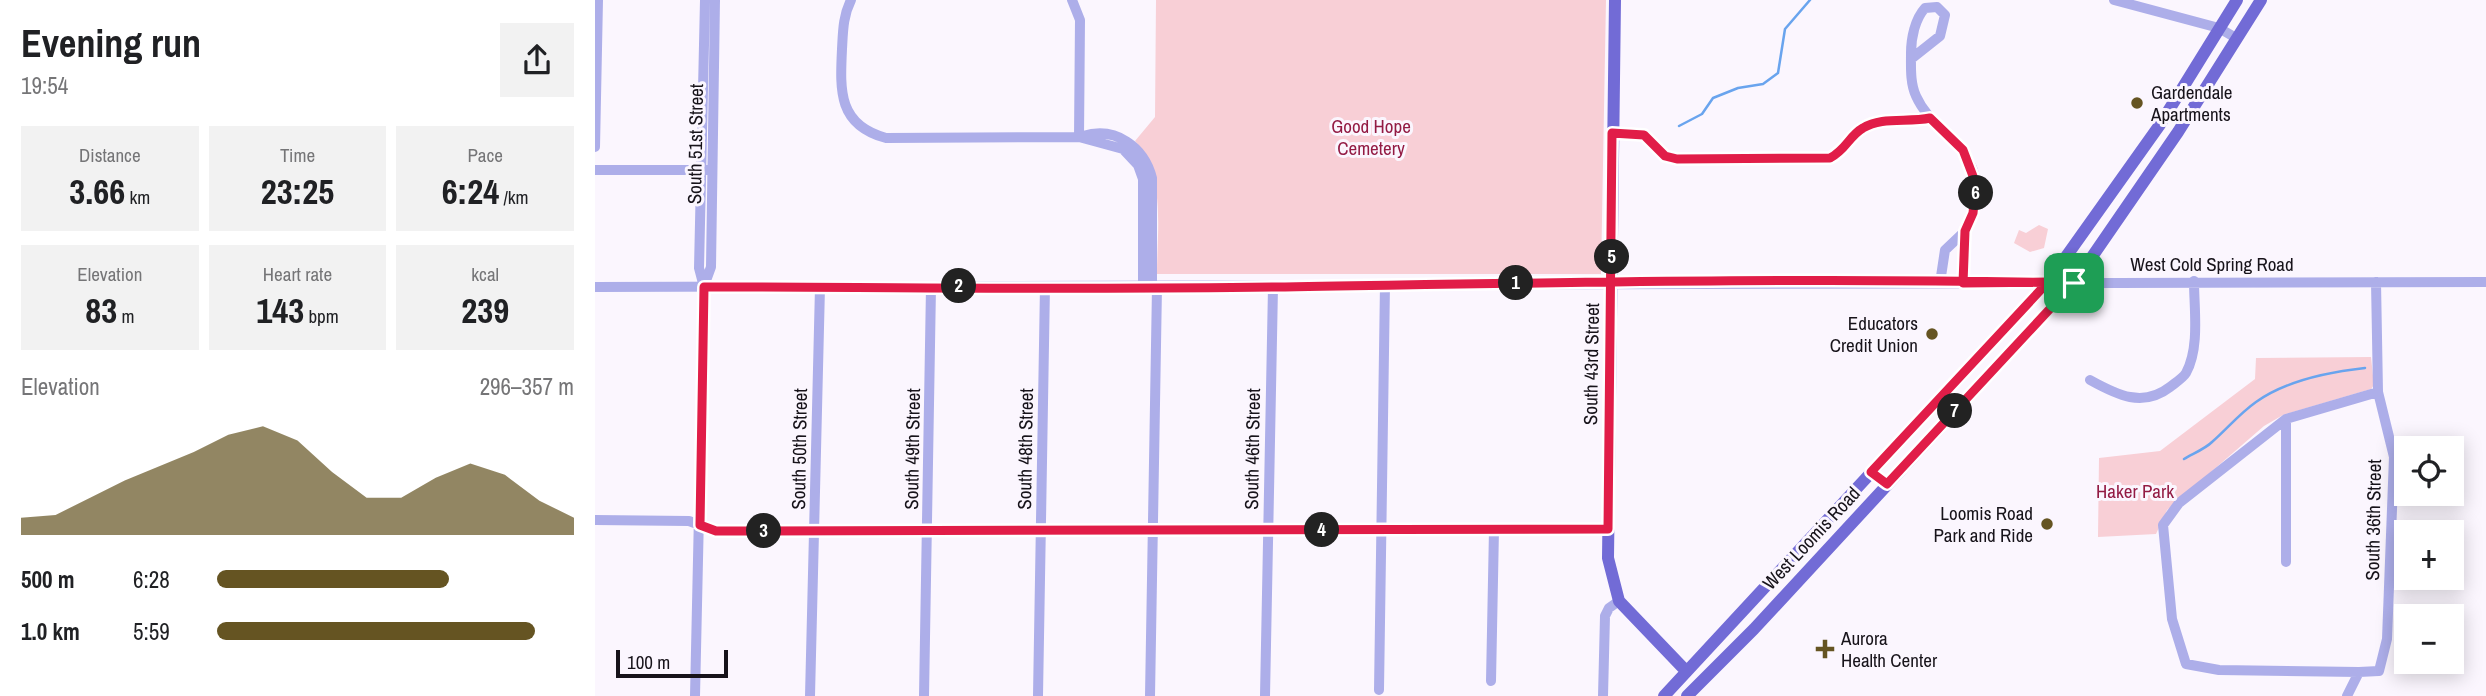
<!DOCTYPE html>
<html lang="en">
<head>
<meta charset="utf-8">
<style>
	:root { --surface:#fff; --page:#f2f2f2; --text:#202124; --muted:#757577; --accent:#655422 }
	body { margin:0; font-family:"Archivo Narrow",sans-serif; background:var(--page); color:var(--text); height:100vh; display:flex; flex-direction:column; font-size:26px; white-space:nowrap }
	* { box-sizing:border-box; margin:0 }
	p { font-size:23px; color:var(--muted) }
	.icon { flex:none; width:38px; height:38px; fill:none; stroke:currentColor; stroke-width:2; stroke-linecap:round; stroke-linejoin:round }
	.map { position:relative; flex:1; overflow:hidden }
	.details { display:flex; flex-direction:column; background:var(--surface); width:595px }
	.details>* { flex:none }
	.tools { position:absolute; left:1799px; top:436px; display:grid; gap:14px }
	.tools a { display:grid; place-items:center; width:70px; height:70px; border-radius:0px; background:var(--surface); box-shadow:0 4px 18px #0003; font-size:35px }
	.scale { position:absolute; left:21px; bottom:18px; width:112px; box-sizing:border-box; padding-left:7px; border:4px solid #17131a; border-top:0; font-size:19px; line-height:24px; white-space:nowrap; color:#17131a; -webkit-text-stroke:5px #fbf6fe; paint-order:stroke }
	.pin { position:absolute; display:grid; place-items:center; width:60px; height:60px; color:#fff; margin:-30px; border-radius:14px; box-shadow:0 4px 10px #0006 }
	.km { position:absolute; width:35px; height:35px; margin:-18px; border-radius:50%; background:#222; color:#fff; font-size:19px; line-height:35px; text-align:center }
	.round { display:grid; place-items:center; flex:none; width:74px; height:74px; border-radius:0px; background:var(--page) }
	.headline { display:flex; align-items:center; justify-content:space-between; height:119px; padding:0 21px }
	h1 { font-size:38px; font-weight:700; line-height:52px }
	.metrics { display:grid; grid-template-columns:repeat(3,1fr); gap:10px; height:119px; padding:7px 21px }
	.metrics div { display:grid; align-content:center; border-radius:0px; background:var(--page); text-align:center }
	.metrics b { font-size:35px; font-weight:700 }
	.metrics small { font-size:19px; font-weight:400 }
	.metrics p { font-size:19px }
	.chart { height:196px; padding:14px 21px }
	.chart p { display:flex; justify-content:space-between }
	.chart svg { width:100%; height:126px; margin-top:7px; fill:var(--accent); opacity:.7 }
	ul { padding:0 21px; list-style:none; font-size:23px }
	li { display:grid; grid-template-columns:112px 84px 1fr; align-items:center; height:52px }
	li i { height:18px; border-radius:9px; background:var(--accent) }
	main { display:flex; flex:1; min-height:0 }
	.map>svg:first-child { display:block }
	.green { fill:#f8cfd6 }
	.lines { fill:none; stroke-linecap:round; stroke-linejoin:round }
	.stream { stroke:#69a4ee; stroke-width:2.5 }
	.minor { stroke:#adaee9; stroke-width:10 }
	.major { stroke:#726bd6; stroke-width:12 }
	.route-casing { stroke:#fff; stroke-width:14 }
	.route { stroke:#e11d48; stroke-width:9 }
	.poi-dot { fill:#655422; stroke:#fbf6fe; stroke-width:2.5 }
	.labels { text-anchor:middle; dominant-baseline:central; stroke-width:6; stroke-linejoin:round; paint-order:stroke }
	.poi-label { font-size:19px; fill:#17131a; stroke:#fbf6fe; text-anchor:start }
	.park-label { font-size:19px; fill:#931b44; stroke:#fbf6fe }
	.street-label { font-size:19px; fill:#17131a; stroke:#fbf6fe }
</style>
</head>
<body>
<main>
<section class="details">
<div class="headline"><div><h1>Evening run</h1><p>19:54</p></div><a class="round"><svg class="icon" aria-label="share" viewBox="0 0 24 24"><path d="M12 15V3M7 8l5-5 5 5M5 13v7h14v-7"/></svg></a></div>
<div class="metrics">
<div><p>Distance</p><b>3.66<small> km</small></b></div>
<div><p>Time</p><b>23:25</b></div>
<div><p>Pace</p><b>6:24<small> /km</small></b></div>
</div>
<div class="metrics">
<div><p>Elevation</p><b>83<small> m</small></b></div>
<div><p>Heart rate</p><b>143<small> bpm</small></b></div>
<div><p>kcal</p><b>239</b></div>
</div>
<div class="chart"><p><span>Elevation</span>296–357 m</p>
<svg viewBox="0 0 160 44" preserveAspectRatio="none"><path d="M0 44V38L10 37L20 31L30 25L40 20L50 15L60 9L70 6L80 11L90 22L100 31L110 31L120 24L130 19L140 23L150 32L160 38V44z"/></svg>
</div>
<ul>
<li><b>500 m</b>6:28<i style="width:65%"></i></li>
<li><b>1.0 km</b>5:59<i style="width:89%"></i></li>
</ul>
</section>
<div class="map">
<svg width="1891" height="696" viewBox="0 0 1891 696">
	<rect width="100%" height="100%" fill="#fbf6fe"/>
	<!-- green -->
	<path class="green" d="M561,0h450l-5,274h-444c0,-44 9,-99 -22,-133l20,-24z
		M1444,225l9,4 -4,19 -14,4 -16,-9 5,-13 7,3z
		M1776,357l3,28 -3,4 -88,26 -19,11 -97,84 -11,24 -58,3 1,-79 61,-7 95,-72 1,-21z"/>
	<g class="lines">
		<!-- stream -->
		<path class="stream" d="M1084,126l23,-12 11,-16 25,-10 25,-4 15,-11 7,-44 25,-29
			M1589,459c8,-5 21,-10 28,-17 15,-13 27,-28 44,-40 31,-22 72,-30 109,-34"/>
		<!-- minor -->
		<path class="minor" d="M256,0c-8,16 -8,31 -9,49 -2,42 -4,76 44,89l193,-1 44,12 15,16 5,14v108
			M477,0l8,20 -1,117
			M1519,0l105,28 17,10
			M1316,59l29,-23 5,-21 -8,-8 -12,1c-10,11 -14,30 -14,45 0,14 -1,30 5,43 15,34 54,47 60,86 3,20 -8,34 -11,52 -2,16 -2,33 -2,49
			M1017,133l32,2 21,21 12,3 153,-1c16,-8 19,-22 33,-30 19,-12 45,-5 67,-10
			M488,136c33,-10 61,11 69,42v109
			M0,147l3,-147
			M0,170h114
			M1345,283l5,-33 20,-19
			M109,286l7,-19 4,-267
			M0,287l1891,-5
			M1495,380c27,15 53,28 80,7 5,-4 13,-9 16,-14 14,-26 8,-64 8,-92
			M1691,419v143
			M0,520l94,1 27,10 892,-2
			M1764,672l-140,-2 -33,-6 -14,-45 -9,-94 16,-22 107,-84 92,-27
			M896,681l3,-152
			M784,690l6,-406
			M100,696l9,-409 -5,-19 6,-268
			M215,696l10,-409
			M329,696l7,-409
			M443,696l7,-410
			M555,696l7,-409
			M670,696l8,-409
			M1008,696l2,-80 4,-8 10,-7
			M1752,696l12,-24 20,-1 8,-32 7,-182 -16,-65 -2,-110"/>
		<!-- major -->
		<path class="major" d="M1020,0l-7,558 11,43 67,70
			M1069,696l384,-414 111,-156 78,-126
			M1092,696l67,-67 320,-346 104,-151 83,-132"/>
	</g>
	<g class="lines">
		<defs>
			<path id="route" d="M1479,283c-266,-6 -533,0 -799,4 -190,3 -380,0 -571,0l-4,238 16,6 892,-2 4,-396 32,2 21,21 12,3 153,-1c16,-8 19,-22 33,-30 19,-12 45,-5 67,-10l33,32 13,34 -3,29 -8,18 -2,52 85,-1 -177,190 16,12 187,-201"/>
		</defs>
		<!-- route casing -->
		<use href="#route" class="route-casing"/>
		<!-- route -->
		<use href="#route" class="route"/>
	</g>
	<!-- markers -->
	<g class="poi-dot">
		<circle cx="1542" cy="103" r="7"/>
		<circle cx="1337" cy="334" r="7"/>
		<circle cx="1452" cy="524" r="7"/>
		<path d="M1226.5 638.5h7v7h7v7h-7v7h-7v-7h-7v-7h7z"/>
	</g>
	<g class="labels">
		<!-- poi labels -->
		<g class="poi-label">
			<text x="1556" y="92">Gardendale<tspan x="1556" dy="22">Apartments</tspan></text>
			<text x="1323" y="323" text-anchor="end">Educators<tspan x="1323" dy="22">Credit Union</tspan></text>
			<text x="1438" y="513" text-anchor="end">Loomis Road<tspan x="1438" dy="22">Park and Ride</tspan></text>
			<text x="1246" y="638">Aurora<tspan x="1246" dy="22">Health Center</tspan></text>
		</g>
		<!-- park labels -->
		<g class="park-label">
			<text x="776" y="126">Good Hope<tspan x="776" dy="22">Cemetery</tspan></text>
			<text x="1540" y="491">Haker Park</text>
		</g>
		<!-- street labels -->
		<g class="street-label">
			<text transform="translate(100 144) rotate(-89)">South 51st Street</text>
			<text x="1617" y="264">West Cold Spring Road</text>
			<text transform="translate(996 364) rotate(-89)">South 43rd Street</text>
			<text transform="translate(204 449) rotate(-89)">South 50th Street</text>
			<text transform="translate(317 449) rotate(-89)">South 49th Street</text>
			<text transform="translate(430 449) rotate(-89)">South 48th Street</text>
			<text transform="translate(657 449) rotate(-89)">South 46th Street</text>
			<text transform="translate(1778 520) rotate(-89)">South 36th Street</text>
			<text transform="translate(1216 538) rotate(-47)">West Loomis Road</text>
		</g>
	</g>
</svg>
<div class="tools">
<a><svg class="icon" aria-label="locate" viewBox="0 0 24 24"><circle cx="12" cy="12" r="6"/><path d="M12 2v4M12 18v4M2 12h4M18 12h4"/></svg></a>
<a>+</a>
<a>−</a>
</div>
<div class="scale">100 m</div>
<div class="pin" style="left:1479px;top:283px;background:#1e9e55"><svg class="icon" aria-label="arrive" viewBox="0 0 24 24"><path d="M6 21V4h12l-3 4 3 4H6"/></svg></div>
<b class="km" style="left:921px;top:283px">1</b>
<b class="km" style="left:364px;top:286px">2</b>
<b class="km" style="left:169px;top:531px">3</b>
<b class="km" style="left:727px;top:530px">4</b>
<b class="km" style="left:1017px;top:257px">5</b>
<b class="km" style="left:1381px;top:193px">6</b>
<b class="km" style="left:1360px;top:411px">7</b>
</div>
</main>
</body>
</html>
